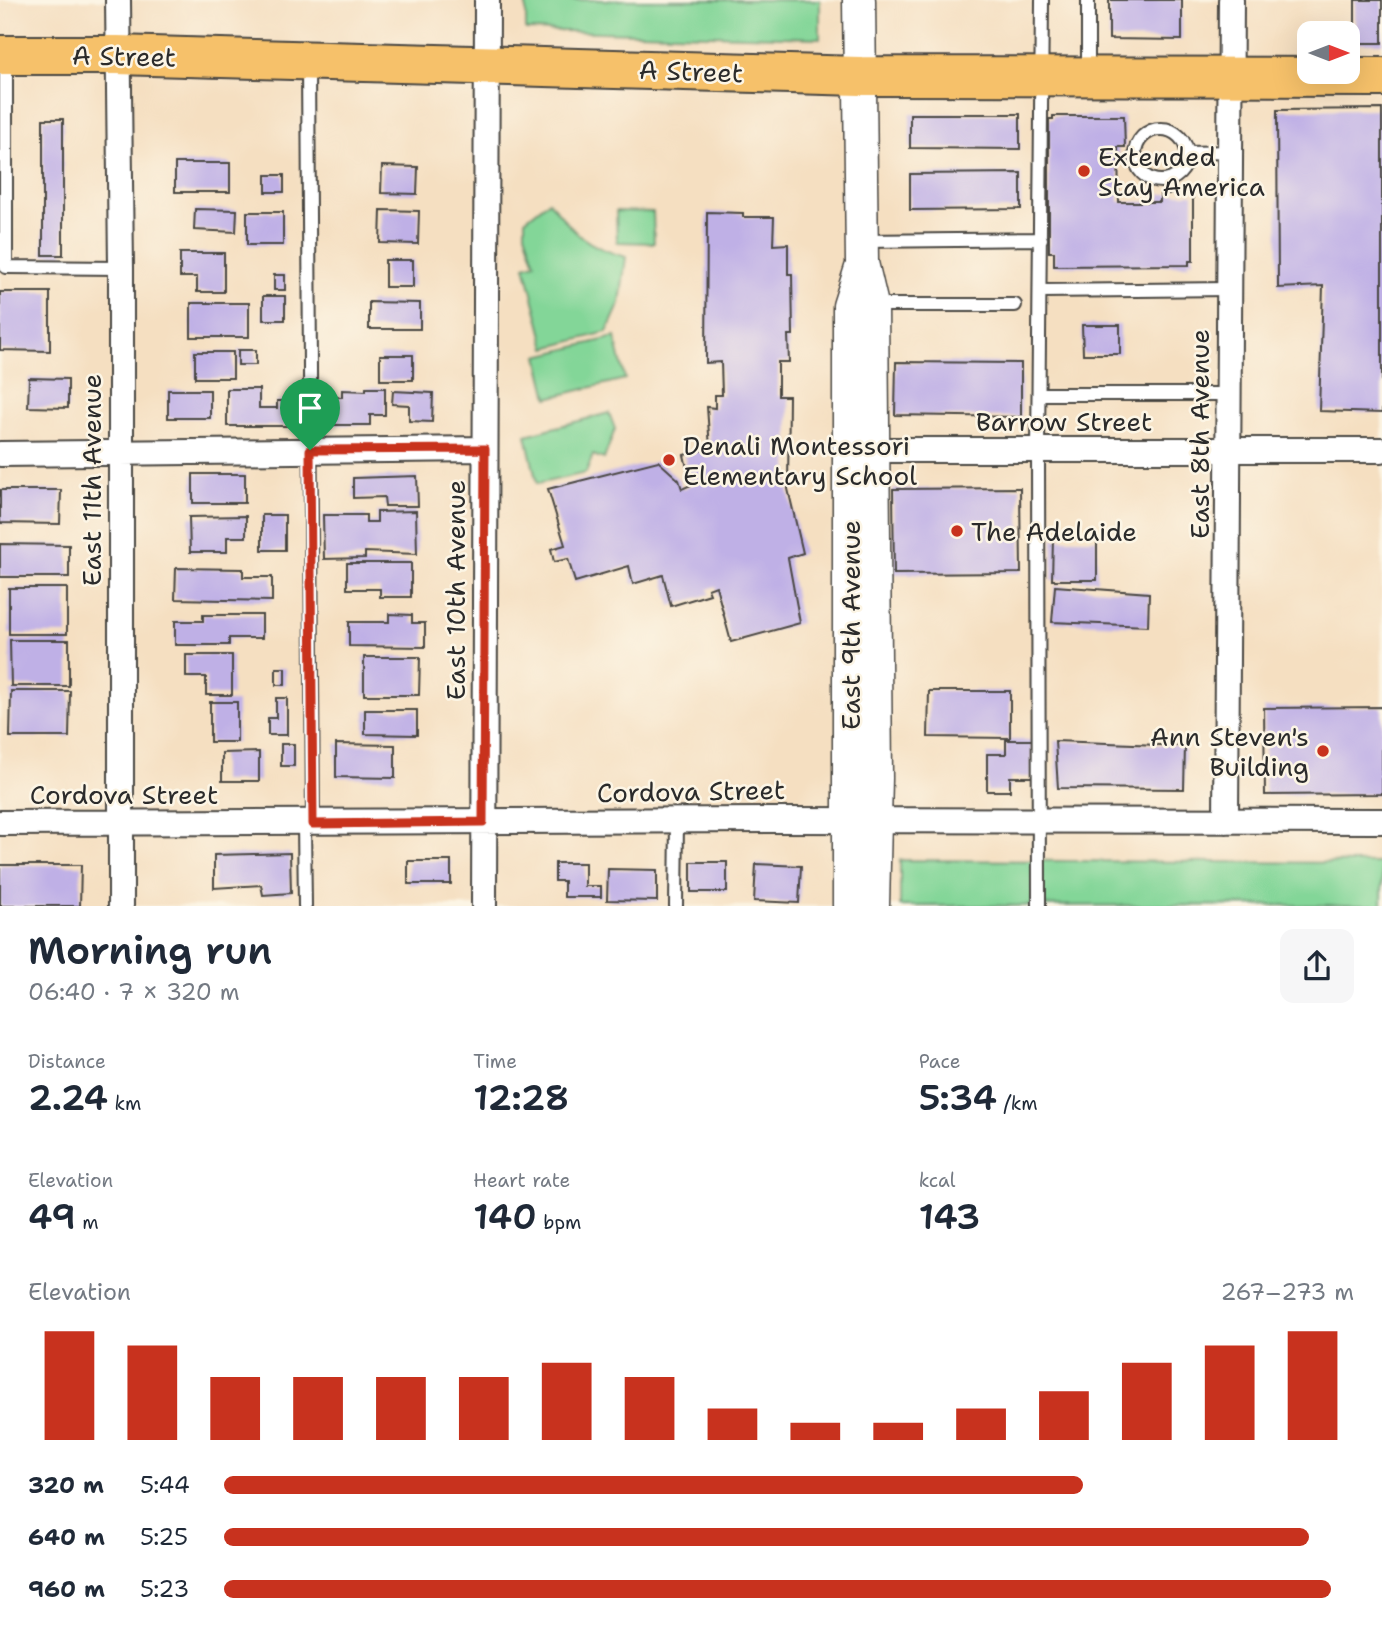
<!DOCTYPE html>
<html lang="en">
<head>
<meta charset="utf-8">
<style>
	:root { --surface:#fff; --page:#f6f6f7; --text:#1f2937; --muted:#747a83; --accent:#c8321e }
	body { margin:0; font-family:"Shantell Sans",sans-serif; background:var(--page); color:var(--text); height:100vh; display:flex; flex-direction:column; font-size:26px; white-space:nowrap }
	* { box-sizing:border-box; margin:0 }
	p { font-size:23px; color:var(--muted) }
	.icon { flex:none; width:38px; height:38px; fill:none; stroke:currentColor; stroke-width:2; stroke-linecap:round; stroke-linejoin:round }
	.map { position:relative; height:906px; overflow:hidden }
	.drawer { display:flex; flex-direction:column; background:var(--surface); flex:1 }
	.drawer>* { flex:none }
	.needle { width:46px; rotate:90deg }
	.tools { position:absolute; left:1297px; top:21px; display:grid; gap:14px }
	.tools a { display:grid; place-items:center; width:63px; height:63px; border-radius:14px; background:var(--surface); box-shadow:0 7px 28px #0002; font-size:35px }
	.pin { position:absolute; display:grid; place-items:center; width:60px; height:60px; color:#fff; margin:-72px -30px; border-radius:50% 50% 50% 0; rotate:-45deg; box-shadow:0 0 7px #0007 }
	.pin .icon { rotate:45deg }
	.round { display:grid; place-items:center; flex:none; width:74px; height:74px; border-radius:14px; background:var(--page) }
	.overview { display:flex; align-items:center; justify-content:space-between; height:119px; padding:0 28px }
	h1 { font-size:38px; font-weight:600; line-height:52px }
	.stats { display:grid; grid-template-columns:repeat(3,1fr); gap:10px; height:119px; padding:7px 28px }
	.stats div { display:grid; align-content:center }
	.stats b { font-size:35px; font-weight:600 }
	.stats small { font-size:19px; font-weight:400 }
	.stats p { font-size:19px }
	.chart { height:196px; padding:14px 28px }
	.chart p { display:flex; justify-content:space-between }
	.chart svg { width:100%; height:126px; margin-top:7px; stroke:var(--accent); stroke-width:6 }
	ul { padding:0 28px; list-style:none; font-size:23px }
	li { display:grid; grid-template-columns:112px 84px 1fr; align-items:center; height:52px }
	li i { height:18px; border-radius:9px; background:var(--accent) }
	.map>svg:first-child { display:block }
	.green { fill:#83d698; stroke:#578062; stroke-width:2 }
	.building { fill:#bfb0e6 }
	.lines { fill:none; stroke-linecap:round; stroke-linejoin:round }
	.service-casing { stroke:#494642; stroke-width:16 }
	.minor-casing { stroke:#494642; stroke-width:28 }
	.tertiary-casing { stroke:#494642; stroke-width:35 }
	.primary-casing { stroke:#494642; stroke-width:42 }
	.service { stroke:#fff; stroke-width:12 }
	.minor { stroke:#fff; stroke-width:24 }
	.tertiary { stroke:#fff; stroke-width:32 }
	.primary { stroke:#f6c16b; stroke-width:38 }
	.route-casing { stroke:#fff; stroke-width:14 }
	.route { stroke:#c8321e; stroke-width:9 }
	.poi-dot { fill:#c8321e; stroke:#fcf5e5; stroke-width:2.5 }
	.labels { text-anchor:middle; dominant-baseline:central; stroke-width:5; stroke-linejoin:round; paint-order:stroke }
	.street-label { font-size:26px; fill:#2b2b2b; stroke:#fcf5e5 }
	.poi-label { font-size:26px; fill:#2b2b2b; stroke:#fcf5e5; text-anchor:start }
</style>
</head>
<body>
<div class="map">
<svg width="1382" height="906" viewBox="0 0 1382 906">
	<rect width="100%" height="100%" fill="#fcf5e5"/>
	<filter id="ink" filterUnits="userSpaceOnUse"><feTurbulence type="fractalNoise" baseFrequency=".0143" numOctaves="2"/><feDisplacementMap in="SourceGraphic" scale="14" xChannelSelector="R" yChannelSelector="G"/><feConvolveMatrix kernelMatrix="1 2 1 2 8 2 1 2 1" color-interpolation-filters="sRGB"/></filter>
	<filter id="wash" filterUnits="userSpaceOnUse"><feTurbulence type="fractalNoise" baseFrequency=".00686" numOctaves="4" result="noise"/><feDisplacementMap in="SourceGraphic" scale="28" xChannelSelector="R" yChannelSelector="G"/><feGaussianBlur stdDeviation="1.57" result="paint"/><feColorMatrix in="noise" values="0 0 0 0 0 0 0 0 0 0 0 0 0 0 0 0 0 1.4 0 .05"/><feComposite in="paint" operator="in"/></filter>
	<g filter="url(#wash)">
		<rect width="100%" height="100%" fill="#f5dfc1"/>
		<!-- green -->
		<path class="green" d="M526,0h294v38l-294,-8z
			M549,201c26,33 36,45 77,56l-6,46 -13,29 -61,16 -21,-82 10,-3 -10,-30v-13z
			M616,211l37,1 1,31 -37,-1z
			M615,337l10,42 -77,19 -10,-42z
			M609,413l6,16 -11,30 -11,-4 -7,18 -49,11 -11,-49z
			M900,860l482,3v42l-482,1z"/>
		<g id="blocks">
			<!-- building -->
			<path class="building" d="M1109,0h73v40l-73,-1z
				M1355,0h27v43h-27z
				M1382,109v304l-63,-2 4,-125 -45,2 -1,-178z
				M910,114h110v35l-110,-1z
				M1053,116h71l1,31h-7l1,55h41v-8h33v67h-4v4l-135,1v-14h-5v-133h4z
				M43,119h20v136h-20z
				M175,163h55v29h-55z
				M382,166l36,1 -1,27 -36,-1z
				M1021,173v36l-111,1v-36z
				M266,175h18v17h-18z
				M195,209l42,1 -1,22 -42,-2z
				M381,210l38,1 -1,33 -38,-1z
				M247,212h36v33h-36z
				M707,212l36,1v4h31l-1,28 15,-1v30h4l1,61h-5l1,27h-11v34h11l-1,93 15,64 -15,5 12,65 -69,19 -15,-56 -8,3 2,5 -39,12 -8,-31 -30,9 -4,-18 -54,16 -7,-23 -14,3 -3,-13 14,-4 -17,-56 110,-28 21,19 3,9 9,-4 -7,-30 26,-7 -3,-41 8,1v-13h7l-1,-33 -15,1z
				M180,253h44v39h-27v-15h-17z
				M385,260h28v27h-28z
				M274,275h11v15h-11z
				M0,292h50v59l-50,-1z
				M263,296h22v24h-22z
				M369,302l51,1v26h-51z
				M191,303h58v34h-58z
				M1082,325h38v29h-37z
				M238,350h18v15h-18z
				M195,352h38v26h-38z
				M380,355h33v25h-33z
				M896,362l125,1v54l-126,-2z
				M29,378l39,1v29l-40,-1z
				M366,388h19v27h-15v10h-39v-28h11v-7l24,1z
				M227,389h32v19h18v-7h13v25h-63z
				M168,390h42v28h-42z
				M393,391l40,2 -1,29 -23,-1v-16l-17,-1z
				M193,474h52v29h-52z
				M417,476l1,30h-33l-1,-9 -31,1v-20z
				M1020,488l1,85 -127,1 -1,-85z
				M0,490h61l-1,34 -60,-1z
				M416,511l1,43 -52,-2v6l-41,1 -1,-44h43v7h11v-10z
				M262,515h23v35h-23z
				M246,516v21h-19v15h-37l-1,-35z
				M1053,539h44v41h-45z
				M0,544l69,1v32h-69z
				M347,563h64v34h-31v-8h-33z
				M176,568l67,1v8h29v24l-97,-2z
				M1055,586l94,7 -1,33 -96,-4z
				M9,588h58v46h-58z
				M389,614l23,1v8h13v24l-76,-1v-24h40z
				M203,615h59v23h-33v7h-54v-24h28z
				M10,640h59v46h-58z
				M186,655h46v40h-26v-18h-20z
				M364,657h56l-1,38h-55z
				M276,668h9v17h-9z
				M11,691h59l-1,46h-59z
				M929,691h81v47l-82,-1z
				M276,698h11v37h-19v-17h8z
				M210,702h27v40h-27z
				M1382,707v87l-117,1 -1,-87z
				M365,710h52v25l-52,-1z
				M1006,740h26v37h-22v14h-23v-37h19z
				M1055,741l130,5 -1,43 -126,-1z
				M281,744h13v22h-13z
				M336,744l59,1v33l-59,-1z
				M259,752v29h-37v-28z
				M290,853l1,40 -28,2 -2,-10 -47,3v-33z
				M408,861h43v23h-43z
				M691,862h36v30h-36z
				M555,863h30v23h16v11h-37v-16h-9z
				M756,864l45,2 -2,37 -45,-2z
				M0,865h81l-1,41h-80z
				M608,869l49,1v31l-50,-1z"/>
		</g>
	</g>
	<g filter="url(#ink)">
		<use href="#blocks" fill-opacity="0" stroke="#494642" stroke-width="2"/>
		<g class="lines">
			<defs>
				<path id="service" d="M1088,0v73
					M6,59v208l115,1
					M308,64l5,760
					M1135 155a26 26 0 1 1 52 0a26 26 0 1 1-52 0Z
					M1187,153l44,-1
					M862,241l179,-2
					M1041,291l189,-2
					M872,305h143
					M1039,394h190
					M304,824l1,82
					M676,906l1,-85
					M1039,906l-1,-455 4,-451"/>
				<path id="minor" d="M118,0l3,268v638
					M873,450h509
					M0,454l485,-5
					M1226,821l5,-821
					M0,823l779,-3 603,1
					M484,906l3,-906"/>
				<path id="tertiary" d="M859,0l3,263 10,42 4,473 -3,128
					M849,906v-600l13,-41"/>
				<path id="primary" d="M0,55h117l743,21 522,1"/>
			</defs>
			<!-- service casing -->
			<use href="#service" class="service-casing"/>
			<!-- minor casing -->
			<use href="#minor" class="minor-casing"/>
			<!-- tertiary casing -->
			<use href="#tertiary" class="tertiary-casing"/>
			<!-- primary casing -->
			<use href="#primary" class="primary-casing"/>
			<!-- service -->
			<use href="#service" class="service"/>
			<!-- minor -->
			<use href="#minor" class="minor"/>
			<!-- tertiary -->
			<use href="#tertiary" class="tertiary"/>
			<!-- primary -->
			<use href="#primary" class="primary"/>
		</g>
	</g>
	<g class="lines" filter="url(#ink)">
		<defs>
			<path id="route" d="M485,449l-2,373 -170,2 -3,-374z"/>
		</defs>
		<!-- route casing -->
		<use href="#route" class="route-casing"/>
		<!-- route -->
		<use href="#route" class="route"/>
	</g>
	<!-- markers -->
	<g class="poi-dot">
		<circle cx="1084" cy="171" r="7"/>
		<circle cx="669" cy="460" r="7"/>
		<circle cx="957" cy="531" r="7"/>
		<circle cx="1323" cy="751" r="7"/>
	</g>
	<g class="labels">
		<!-- street labels -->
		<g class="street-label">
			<text transform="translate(124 56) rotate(1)">A Street</text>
			<text transform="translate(691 71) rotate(2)">A Street</text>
			<text x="1064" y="421">Barrow Street</text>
			<text transform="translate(1199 434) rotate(-90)">East 8th Avenue</text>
			<text transform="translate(91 480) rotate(-90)">East 11th Avenue</text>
			<text transform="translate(455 590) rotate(-90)">East 10th Avenue</text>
			<text transform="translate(850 625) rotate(-90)">East 9th Avenue</text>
			<text transform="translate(691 791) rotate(-1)">Cordova Street</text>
			<text x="124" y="794">Cordova Street</text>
		</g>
		<!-- poi labels -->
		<g class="poi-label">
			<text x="1098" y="156">Extended<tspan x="1098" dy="30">Stay America</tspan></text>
			<text x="683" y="445">Denali Montessori<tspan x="683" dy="30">Elementary School</tspan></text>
			<text x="971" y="531">The Adelaide</text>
			<text x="1309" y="736" text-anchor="end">Ann Steven's<tspan x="1309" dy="30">Building</tspan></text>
		</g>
	</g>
</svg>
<div class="tools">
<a><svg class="needle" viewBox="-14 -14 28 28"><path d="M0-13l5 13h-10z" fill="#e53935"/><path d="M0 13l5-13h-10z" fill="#747a83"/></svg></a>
</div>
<div class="pin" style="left:310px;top:450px;background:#1e9e55"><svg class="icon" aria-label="arrive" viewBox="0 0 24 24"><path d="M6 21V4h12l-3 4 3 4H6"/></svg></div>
</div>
<section class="drawer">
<div class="overview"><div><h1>Morning run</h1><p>06:40 · 7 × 320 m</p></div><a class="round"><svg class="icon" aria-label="share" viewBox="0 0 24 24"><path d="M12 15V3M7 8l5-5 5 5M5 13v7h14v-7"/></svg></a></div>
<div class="stats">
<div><p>Distance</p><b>2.24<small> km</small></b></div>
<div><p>Time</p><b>12:28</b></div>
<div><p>Pace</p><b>5:34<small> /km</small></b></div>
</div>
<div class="stats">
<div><p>Elevation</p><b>49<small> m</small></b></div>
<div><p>Heart rate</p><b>140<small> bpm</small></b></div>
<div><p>kcal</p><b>143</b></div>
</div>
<div class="chart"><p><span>Elevation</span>267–273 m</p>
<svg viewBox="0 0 160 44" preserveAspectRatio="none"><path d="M5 44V6M15 44V11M25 44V22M35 44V22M45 44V22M55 44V22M65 44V17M75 44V22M85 44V33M95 44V38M105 44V38M115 44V33M125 44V27M135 44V17M145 44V11M155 44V6"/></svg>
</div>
<ul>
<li><b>320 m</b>5:44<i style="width:76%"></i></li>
<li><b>640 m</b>5:25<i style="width:96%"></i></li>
<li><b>960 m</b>5:23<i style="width:98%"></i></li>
</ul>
</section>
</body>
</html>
